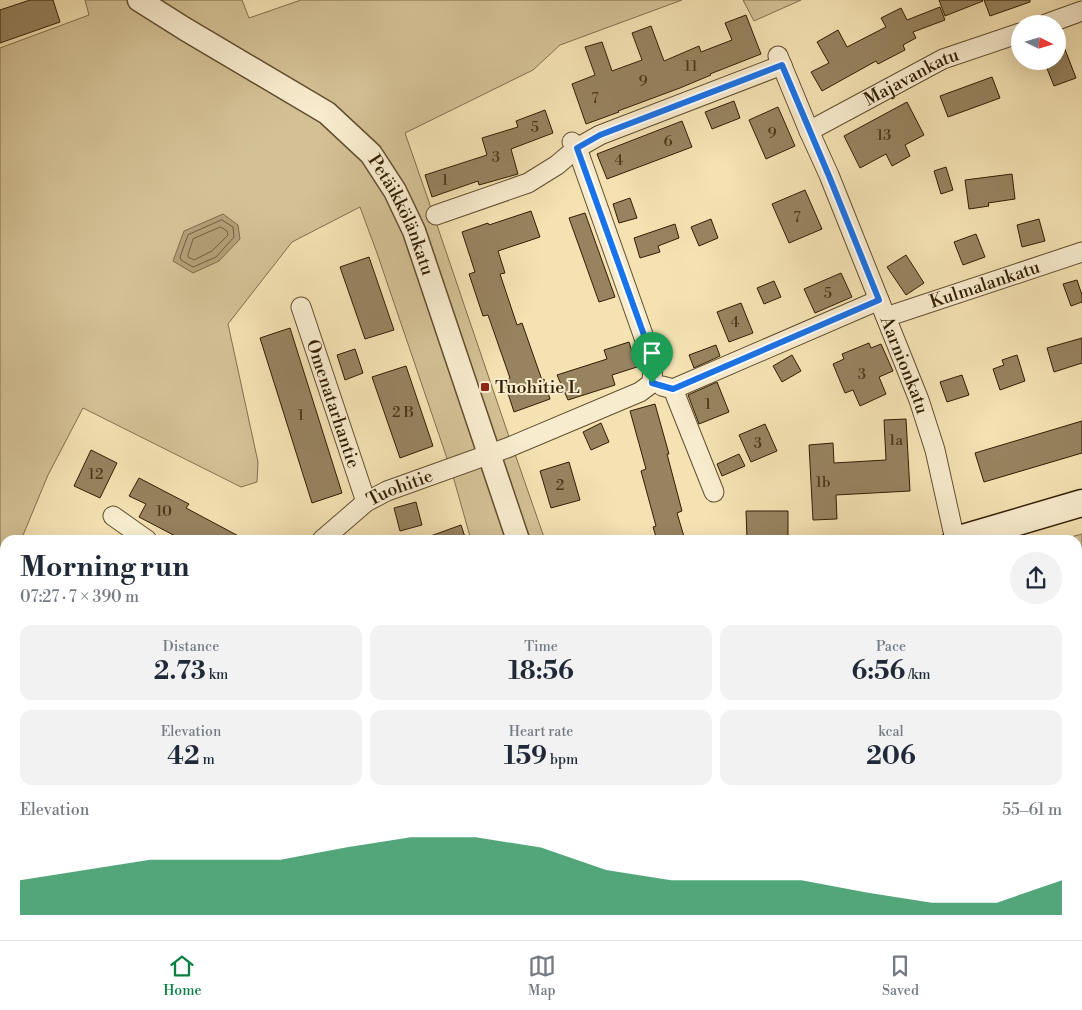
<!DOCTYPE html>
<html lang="en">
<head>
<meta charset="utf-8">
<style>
	:root { --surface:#fff; --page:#f2f2f3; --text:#1f2937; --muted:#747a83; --line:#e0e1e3; --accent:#0b8043 }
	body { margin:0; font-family:"Libre Bodoni",serif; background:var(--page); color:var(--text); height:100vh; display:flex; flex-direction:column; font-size:19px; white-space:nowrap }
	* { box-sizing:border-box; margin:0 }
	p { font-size:16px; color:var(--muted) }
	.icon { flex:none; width:28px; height:28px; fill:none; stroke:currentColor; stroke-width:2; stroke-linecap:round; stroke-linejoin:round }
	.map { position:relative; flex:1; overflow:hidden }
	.drawer { position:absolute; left:0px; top:535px; width:1082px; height:405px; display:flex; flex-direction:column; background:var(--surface); border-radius:15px 15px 0 0; box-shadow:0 5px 20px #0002 }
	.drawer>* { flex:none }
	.needle { width:32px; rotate:95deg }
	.tools { position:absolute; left:1011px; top:15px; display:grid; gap:10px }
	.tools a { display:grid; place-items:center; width:55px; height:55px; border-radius:50%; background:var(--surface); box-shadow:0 5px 20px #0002; font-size:25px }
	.pin { position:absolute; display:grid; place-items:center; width:42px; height:42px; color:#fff; margin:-51px -21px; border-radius:50% 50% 50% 0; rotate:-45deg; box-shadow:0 0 5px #0007 }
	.pin .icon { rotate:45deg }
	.round { display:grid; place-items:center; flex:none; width:52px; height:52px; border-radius:26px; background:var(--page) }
	.overview { display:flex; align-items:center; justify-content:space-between; height:85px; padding:0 20px }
	h1 { font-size:28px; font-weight:700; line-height:38px }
	.stats { display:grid; grid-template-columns:repeat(3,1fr); gap:8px; height:85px; padding:5px 20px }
	.stats div { display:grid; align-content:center; border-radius:12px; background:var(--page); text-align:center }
	.stats b { font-size:25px; font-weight:700 }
	.stats small { font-size:14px; font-weight:400 }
	.stats p { font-size:14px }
	.chart { height:140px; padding:10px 20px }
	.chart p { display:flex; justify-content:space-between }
	.chart svg { width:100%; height:90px; margin-top:5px; fill:var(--accent); opacity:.7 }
	.dock { display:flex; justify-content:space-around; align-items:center; height:70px; border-top:1px solid var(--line); background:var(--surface); font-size:14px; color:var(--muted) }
	.dock a { display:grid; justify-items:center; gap:2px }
	.dock .active { color:var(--accent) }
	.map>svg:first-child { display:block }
	.green { fill:#d3c195; stroke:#826f4c }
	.water { fill:#b29f77; stroke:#7f6b49 }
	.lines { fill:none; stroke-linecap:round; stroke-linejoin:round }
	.shore { stroke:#725e3d; stroke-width:1 }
	.building { fill:#97835f; stroke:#321d03 }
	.minor-casing { stroke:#624e2f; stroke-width:21 }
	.tertiary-casing { stroke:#624e2f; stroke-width:25 }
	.secondary-casing { stroke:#321d03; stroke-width:29 }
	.minor { stroke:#f8ecce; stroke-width:19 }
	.tertiary { stroke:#f8ecce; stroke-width:22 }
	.secondary { stroke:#f8ecce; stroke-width:26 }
	.route-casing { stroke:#fff; stroke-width:10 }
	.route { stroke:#1a73e8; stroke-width:6 }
	.poi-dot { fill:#8f2418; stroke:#f8ecce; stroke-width:2 }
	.labels { text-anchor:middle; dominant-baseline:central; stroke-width:4; stroke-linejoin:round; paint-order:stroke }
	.number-label { font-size:15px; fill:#4b361a }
	.street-label { font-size:18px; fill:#321d03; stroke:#f8ecce }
	.poi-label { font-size:18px; fill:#321d03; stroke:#f8ecce; text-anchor:start }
</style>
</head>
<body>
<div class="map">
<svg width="1082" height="940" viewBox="0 0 1082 940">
	<rect width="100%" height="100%" fill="#f4e2b3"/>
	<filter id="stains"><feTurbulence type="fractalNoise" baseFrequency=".004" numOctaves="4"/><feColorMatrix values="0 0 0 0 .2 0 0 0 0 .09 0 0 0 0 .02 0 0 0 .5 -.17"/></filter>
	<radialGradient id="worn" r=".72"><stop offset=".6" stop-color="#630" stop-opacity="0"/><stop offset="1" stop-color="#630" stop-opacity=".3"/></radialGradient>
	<!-- green -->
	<path class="green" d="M85,0h157l7,18 52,-18h381l-122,45 -27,25 -128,63c48,136 92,272 140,407h-74l-18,-64 -76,-223 -17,-46 -68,35 -64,82 30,138 -1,20 -16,5 -158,-79 -35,67 -27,65h-16v254l-5,2v-748l89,-33z
		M743,0h58l-47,21z
		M1082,534v163h-4v-157h-18z
		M37,935h213v5h-212z"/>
	<!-- water -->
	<path class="water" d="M223,214l15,11 2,14 -21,22 -26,12 -20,-12 11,-30z"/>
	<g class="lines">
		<!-- shore -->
		<path class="shore" d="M222,220l11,7 1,10 -18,20 -23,10 -12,-7 -1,-3 8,-22z
			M221,227l6,4 1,4 -16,16 -18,9 -6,-3v-2l5,-16z"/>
	</g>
	<!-- building -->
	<path class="building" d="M30,0h23l7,22 -60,21v-33z
		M939,0h43l1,1 -38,15z
		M984,0h46v2l-40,14z
		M940,7l5,13 -32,12 3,6 -13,7 2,5 -27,14 -2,-3 -54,30 -11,-19 18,-9 -12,-21 21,-12 9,17 39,-20 -5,-9 20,-10 6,12z
		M746,15l15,39 -51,20 1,1 -31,13 -62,23 1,1 -33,12 -14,-40 23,-9 -10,-28 17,-5 10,29 30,-11 -10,-27 19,-7 13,35 35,-15 2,6 31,-12 -7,-17z
		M1058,34h1l17,44 -22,8 -10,-25h14z
		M992,77l8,21 -52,19 -8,-21z
		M734,101l6,17 -28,11 -7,-17z
		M907,102l17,33 -19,10 5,11 -18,10 -6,-12 -26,14 -16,-32z
		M778,107l17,39 -29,13 -17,-39z
		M545,110l8,23 -42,16 7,25 -39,11 -1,-4 -46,16 -7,-22 62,-20 -5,-17 36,-11 -2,-6z
		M682,121l10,26 -85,32 -10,-25z
		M946,167l7,23 -12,4 -7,-23z
		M1012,174l3,25 -27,4 1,3 -20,3 -4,-29z
		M805,190l17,39 -33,14 -17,-39z
		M630,198l7,20 -18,5 -6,-19z
		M531,211l9,26 -42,14 7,22 -5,1 17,51 5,-2 20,57 2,-1 6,20 -36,13 -10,-31 6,-3 -22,-63 -5,1 -14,-42 6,-2 -13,-40 26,-9 1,2z
		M585,213l30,84 -16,5 -30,-84z
		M711,219l7,19 -19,8 -8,-19z
		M1039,219l6,22 -23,6 -5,-22z
		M675,224l4,14 -21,8 2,6 -20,6 -6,-20z
		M976,234l9,23 -22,8 -9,-23z
		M906,255l18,28 -18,12 -19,-28z
		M369,257l25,73 -29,9 -25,-72z
		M841,273l11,24 -37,16 -11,-24z
		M1077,280l5,15v7l-11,4 -8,-22z
		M774,281l7,16 -17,7 -7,-16z
		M741,303l12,30 -24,9 -12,-30z
		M290,328l52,165 -30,10 -52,-165z
		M1082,338v25l-28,9 -7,-24z
		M629,342l8,25 -25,8 3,10 -47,15 -11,-25 50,-16 -3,-9z
		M869,343l2,5 10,-4 12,27 -14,6 7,17 -26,12 -7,-16 -8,3 -12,-29 11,-5 -2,-5z
		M716,345l4,11 -26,12 -5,-13z
		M355,349l8,24 -18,7 -8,-25z
		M792,355l9,16 -19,11 -9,-16z
		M1017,355l8,26 -25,9 -7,-21 11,-4 -2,-5z
		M406,366l27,80 -33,12 -28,-81z
		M962,375l7,20 -22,7 -7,-20z
		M717,382l12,30 -30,12 -11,-29z
		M655,404l14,50h-2l15,57 -5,2 8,27h-28l-4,-13 3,-1 -15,-55 5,-2 -16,-58z
		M906,419l4,72 -74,4 1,24 -24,1 -4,-75 24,-2 1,20 52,-3 -2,-40z
		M1082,421v32l-98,29 -9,-29z
		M601,423l8,19 -18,8 -8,-18z
		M765,424l12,27 -26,11 -12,-27z
		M91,450l26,13 -17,35 -26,-12z
		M739,454l6,12 -23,10 -5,-12z
		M569,462l11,38 -29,8 -11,-37z
		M139,478l50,26 -3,4 60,32h-63l-44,-23 7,-13 -17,-8z
		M416,502l6,23 -22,6 -6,-23z
		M746,511h42v29h-41z
		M461,525l5,15h-41v-2z"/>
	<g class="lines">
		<defs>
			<g id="minor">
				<path d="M1046,24l36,-13"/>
				<path id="s1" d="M778,56l31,75 20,44 90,225 16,50 20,90"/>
				<path id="s2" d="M809,131l134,-72 77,-26"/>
				<path d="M436,215l92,-32 29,-18 20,-17 23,-13 182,-70"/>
				<path id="s3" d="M301,307l65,195"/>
				<path id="s4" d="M886,317l196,-65"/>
				<path d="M662,386l11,3 41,103"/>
				<path d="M673,389l206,-89"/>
				<path d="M113,516l34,24"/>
				<path id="s5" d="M322,540l44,-38 21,-11 120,-43 133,-56 12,-9 1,-20 -76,-215 -5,-6"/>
				<path d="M1078,626l4,-1"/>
				<path d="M387,935l1,5"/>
				<path d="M581,935v5"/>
				<path d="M782,935v5"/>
				<path d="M952,940v-5"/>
			</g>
			<g id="tertiary">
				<path id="s6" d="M139,0l46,29 142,84 44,41 24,37 19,40 104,309"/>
			</g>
			<path id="secondary" d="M956,540l126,-37
				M0,812l5,-1"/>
		</defs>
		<!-- minor casing -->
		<use href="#minor" class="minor-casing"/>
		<!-- tertiary casing -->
		<use href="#tertiary" class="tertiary-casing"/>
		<!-- secondary casing -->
		<use href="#secondary" class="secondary-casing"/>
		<!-- minor -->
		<use href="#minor" class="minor"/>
		<!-- tertiary -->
		<use href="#tertiary" class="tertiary"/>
		<!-- secondary -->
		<use href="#secondary" class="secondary"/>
	</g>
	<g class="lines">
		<defs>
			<path id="route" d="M782,65l47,111 50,124 -206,89 -21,-6 2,-20 -77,-215 23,-13z"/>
		</defs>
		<!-- route casing -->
		<use href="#route" class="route-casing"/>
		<!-- route -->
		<use href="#route" class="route"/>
	</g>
	<!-- markers -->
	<rect class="poi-dot" x="480" y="382" width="10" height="10" rx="2.5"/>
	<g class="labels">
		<!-- number labels -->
		<g class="number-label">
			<text x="691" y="66">11</text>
			<text x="643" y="81">9</text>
			<text x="595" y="98">7</text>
			<text x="535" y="127">5</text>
			<text x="772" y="133">9</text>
			<text x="884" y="135">13</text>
			<text x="668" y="141">6</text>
			<text x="496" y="157">3</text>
			<text x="619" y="160">4</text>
			<text x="445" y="180">1</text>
			<text x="797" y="217">7</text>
			<text x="828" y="293">5</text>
			<text x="735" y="322">4</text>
			<text x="862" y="374">3</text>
			<text x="708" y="404">1</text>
			<text x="403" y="412">2 B</text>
			<text x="301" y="415">1</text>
			<text x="896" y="440">1a</text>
			<text x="758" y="443">3</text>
			<text x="96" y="474">12</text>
			<text x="823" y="482">1b</text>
			<text x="560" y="485">2</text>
			<text x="164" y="511">10</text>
		</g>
		<!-- street labels -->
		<g class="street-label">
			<text stroke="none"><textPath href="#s2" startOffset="116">Majavankatu</textPath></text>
			<text stroke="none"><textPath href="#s6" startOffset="348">Petäikkölänkatu</textPath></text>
			<text stroke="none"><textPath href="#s4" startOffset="104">Kulmalankatu</textPath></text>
			<text stroke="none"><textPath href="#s1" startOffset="334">Aarnionkatu</textPath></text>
			<text stroke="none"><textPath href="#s3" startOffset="102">Omenatarhantie</textPath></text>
			<text stroke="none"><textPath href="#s5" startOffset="95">Tuohitie</textPath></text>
		</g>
		<!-- poi labels -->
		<g class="poi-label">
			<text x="495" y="387">Tuohitie L</text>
		</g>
	</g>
	<rect width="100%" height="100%" filter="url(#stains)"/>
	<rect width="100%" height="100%" fill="url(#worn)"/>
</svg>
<div class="tools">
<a><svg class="needle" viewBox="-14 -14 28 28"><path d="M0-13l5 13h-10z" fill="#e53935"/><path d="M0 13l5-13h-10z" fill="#747a83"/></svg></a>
</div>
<div class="pin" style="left:652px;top:383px;background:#1e9e55"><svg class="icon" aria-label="arrive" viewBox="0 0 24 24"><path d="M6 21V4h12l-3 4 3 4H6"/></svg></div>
<section class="drawer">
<div class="overview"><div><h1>Morning run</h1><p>07:27 · 7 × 390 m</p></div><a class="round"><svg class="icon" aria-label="share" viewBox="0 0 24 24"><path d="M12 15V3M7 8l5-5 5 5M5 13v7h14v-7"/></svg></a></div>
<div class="stats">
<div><p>Distance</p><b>2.73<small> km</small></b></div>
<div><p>Time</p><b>18:56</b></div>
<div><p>Pace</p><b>6:56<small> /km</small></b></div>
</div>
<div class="stats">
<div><p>Elevation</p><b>42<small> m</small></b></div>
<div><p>Heart rate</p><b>159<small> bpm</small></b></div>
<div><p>kcal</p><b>206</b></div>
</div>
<div class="chart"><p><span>Elevation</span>55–61 m</p>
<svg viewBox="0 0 160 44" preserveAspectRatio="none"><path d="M0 44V27L10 22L20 17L30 17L40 17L50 11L60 6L70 6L80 11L90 22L100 27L110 27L120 27L130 33L140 38L150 38L160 27V44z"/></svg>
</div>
</section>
</div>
<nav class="dock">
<a class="active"><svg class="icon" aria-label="home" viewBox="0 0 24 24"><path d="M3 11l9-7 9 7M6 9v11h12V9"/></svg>Home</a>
<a><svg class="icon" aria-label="map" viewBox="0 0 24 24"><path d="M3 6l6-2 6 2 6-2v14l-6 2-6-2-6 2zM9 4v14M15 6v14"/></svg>Map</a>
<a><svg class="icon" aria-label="saved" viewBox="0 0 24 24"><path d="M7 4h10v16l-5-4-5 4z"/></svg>Saved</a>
</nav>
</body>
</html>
